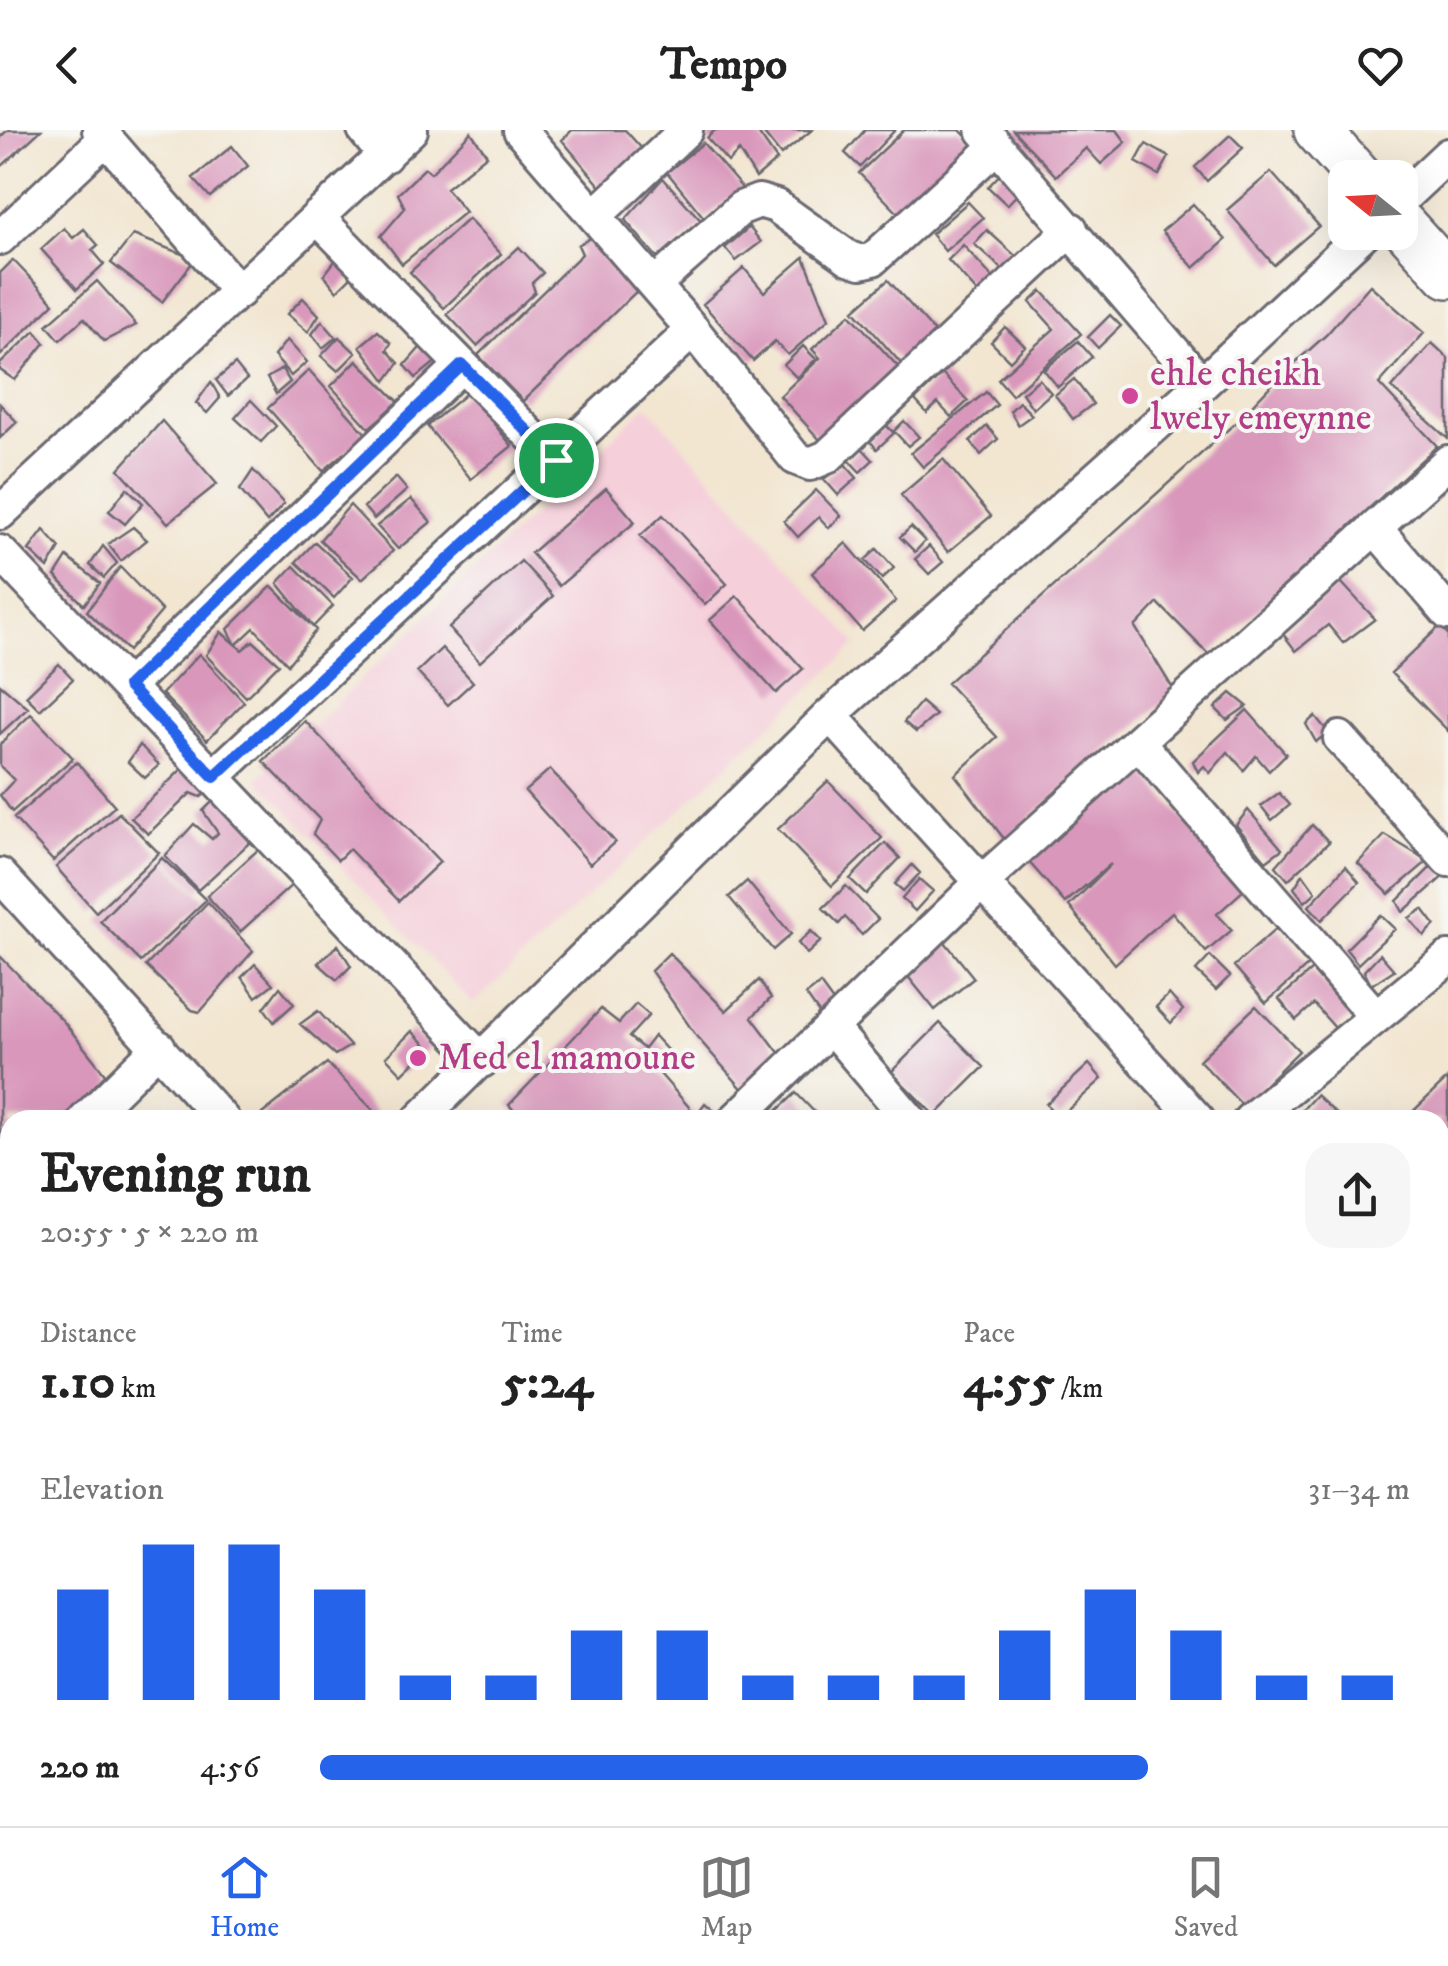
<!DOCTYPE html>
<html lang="en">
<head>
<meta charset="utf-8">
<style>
	:root { --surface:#fff; --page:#f6f6f6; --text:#222; --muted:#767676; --line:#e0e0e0; --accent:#2563eb }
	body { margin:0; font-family:"IM FELL DW Pica",serif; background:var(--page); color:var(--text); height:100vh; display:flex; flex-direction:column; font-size:38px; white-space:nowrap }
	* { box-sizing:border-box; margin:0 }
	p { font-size:32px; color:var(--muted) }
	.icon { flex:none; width:55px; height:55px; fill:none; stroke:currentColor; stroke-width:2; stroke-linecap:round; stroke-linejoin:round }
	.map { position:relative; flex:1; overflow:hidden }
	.drawer { position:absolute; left:0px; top:980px; width:1450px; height:718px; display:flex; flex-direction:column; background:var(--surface); border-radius:30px 30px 0 0; box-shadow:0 10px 40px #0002 }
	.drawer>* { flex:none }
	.needle { width:65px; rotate:288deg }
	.fabs { position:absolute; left:1328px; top:30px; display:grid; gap:20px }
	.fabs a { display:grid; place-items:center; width:90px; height:90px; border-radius:20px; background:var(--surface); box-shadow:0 10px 40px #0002; font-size:50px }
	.pin { position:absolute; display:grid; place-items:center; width:85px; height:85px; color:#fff; margin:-42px; border:5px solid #fff; border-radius:50%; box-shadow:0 2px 10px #0007 }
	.round { display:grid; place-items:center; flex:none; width:105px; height:105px; border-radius:30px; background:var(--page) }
	.head { display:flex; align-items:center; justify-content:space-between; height:170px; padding:0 40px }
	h1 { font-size:55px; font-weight:700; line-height:75px }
	.stats { display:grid; grid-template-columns:repeat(3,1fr); gap:15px; height:170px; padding:10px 40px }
	.stats div { display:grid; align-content:center }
	.stats b { font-size:50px; font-weight:700 }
	.stats small { font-size:28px; font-weight:400 }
	.stats p { font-size:28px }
	.chart { height:280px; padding:20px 40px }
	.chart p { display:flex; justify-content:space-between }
	.chart svg { width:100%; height:180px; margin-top:10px; stroke:var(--accent); stroke-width:6 }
	ul { padding:0 40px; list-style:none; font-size:32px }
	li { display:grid; grid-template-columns:160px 120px 1fr; align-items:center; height:75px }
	li i { height:25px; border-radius:12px; background:var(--accent) }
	header { display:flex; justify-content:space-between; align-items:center; height:130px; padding:0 40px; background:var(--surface); font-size:45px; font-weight:700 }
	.tab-bar { display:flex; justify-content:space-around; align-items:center; height:140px; border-top:2px solid var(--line); background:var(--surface); font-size:28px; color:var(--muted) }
	.tab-bar a { display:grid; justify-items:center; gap:5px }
	.tab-bar .active { color:var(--accent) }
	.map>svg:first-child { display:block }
	.built { fill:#f5cfda }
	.building { fill:#d997bb }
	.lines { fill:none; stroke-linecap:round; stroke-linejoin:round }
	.minor-casing { stroke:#6b6770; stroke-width:38 }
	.secondary-casing { stroke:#6b6770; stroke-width:50 }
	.minor { stroke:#fff; stroke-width:32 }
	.secondary { stroke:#fff; stroke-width:45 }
	.route-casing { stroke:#fff; stroke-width:20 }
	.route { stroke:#2563eb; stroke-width:12 }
	.hotel-dot { fill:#d1479c; stroke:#f6f6f2; stroke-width:4 }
	.labels { text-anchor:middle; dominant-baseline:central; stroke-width:8; stroke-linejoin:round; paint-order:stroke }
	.hotel-label { font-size:38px; fill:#b23c85; stroke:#f6f6f2; text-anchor:start }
</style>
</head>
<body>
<header><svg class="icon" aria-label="back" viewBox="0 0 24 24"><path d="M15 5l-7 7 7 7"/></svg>Tempo<svg class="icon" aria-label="heart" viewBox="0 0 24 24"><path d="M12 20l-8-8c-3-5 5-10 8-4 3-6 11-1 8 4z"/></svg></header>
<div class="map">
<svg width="1448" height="1696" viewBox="0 0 1448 1696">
	<rect width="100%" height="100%" fill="#f6f6f2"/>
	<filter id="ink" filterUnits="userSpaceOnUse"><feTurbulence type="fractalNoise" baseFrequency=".01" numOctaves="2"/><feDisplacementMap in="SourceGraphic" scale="20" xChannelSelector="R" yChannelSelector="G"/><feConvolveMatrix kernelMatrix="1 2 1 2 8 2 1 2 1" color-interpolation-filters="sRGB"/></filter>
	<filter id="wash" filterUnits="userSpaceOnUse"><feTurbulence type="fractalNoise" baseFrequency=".0048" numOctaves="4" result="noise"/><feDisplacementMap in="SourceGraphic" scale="40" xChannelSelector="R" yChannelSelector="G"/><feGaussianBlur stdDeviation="2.25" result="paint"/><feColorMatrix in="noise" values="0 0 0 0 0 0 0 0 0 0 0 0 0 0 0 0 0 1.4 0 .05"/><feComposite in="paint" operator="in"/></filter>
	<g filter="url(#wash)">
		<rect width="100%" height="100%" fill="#f2e6d1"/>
		<!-- built -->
		<path class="built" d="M647,275l210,239 -384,360 -216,-225z"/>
		<g id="blocks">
			<!-- building -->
			<path class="building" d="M8,0h33l-41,38v-31z
				M572,0h53l18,20 -41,38 -40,-48z
				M715,0h41l21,30 -21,18 -17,-27 -11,11 -21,-24z
				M761,0h51l-31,25z
				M865,0h30l-35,37 -15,-14z
				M904,0h56l16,17 -73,71 -44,-45z
				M1013,0h104l9,12 -25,22 -15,-16 -30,28z
				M471,2l16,23 -41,33 19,24 -63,52 -21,-28 24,-28 -7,-14 27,-26 6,5z
				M1230,5l13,13 -36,33 -12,-14z
				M703,13l39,45 -37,31 -38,-47z
				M1146,14l23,13 -10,18 -23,-13z
				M232,16l16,20 -38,31 -17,-19z
				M1004,40l19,18 -16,17 -19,-18z
				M1271,42l48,54 -45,39 -47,-55z
				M663,48l41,46 -43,38 -36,-42z
				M968,72l15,16 -38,33 -14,-17z
				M1193,74l33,36 -32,28 -32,-37z
				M468,89l33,35 -57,54 -34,-36z
				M749,97l12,15 -25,19 -11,-13z
				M64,98l9,10 11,-9 14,16 -6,5 12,14 -27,25 -36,-40z
				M987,100l34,31 -12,14 -35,-31z
				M133,105l62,24 -33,43 -51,-39z
				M592,107l48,51 -117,113 -45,-46 104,-101 -4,-9z
				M963,115l30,33 -15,15 -30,-33z
				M519,117l24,26 -11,10 3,9 -58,54 -30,-32z
				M339,126l16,17 -18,18 -13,-16z
				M804,127l25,62 -41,36 -13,-14 -22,20 -50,-57 41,-36 20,24z
				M13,130l41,43 -54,53v-83z
				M888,150l51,57 -34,31 -51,-58z
				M97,151l39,44 -32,16 -20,-23 -24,22 -13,-15z
				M1370,155l54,48 -45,51 58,62 -228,209 -51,-52 -23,24 40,65 -170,148 -50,-65 42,-38 -50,-54 287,-259 43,-45 49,-44z
				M1042,161l39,43 -69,61 -14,-16 56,-50 -24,-27z
				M303,168l16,17 -11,17 -21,-18z
				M850,184l49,54 -78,73 -41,-45 40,-38 -8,-9z
				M1110,185l11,11 -23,22 -10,-11z
				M322,191l14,16 -13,11 -11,-14z
				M1005,197l20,19 -15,15 -19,-19z
				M35,201l10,12 -30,37 -15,-10v-6z
				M378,201l13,12 -4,7 12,13 -13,18 -26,-35z
				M339,207l17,16 -18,18 -17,-15z
				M287,210l20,22 -16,14 -17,-20z
				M426,211l13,18 -23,19 -11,-13z
				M1078,211l14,16 -34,30 -14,-17z
				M1432,213l16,15v81l-56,-51z
				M803,216l13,13 -19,19 -13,-13z
				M357,230l42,42 -30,26 -38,-42z
				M235,234l12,15 -19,17 -12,-16z
				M282,239l8,13 -14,12 -9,-16z
				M309,240l58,65 -44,36 -55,-63z
				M942,244l26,27 -17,16 -13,-14 -11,10 -12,-13z
				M1039,249l12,14 -18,16 -11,-16z
				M1074,249l19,25 -20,15 -18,-24z
				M211,252l9,16 -13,15 -11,-10z
				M468,262l44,54 -41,33 -44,-53z
				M986,262l11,13 -74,62 -12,-14z
				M251,270l25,26 -15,16 -26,-24z
				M1019,272l13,13 -14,10 -8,-14z
				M0,274l17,18 -17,16z
				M162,291l55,63 -49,39 -49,-54z
				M904,291l15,16 -11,9 -14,-15z
				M886,295l8,8 -17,16 -7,-8z
				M987,296l11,13 -17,16 -11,-14z
				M861,317l12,13 -13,12 -12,-13z
				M943,329l48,57 -43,36 -47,-57z
				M843,332l14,16 -19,17 -14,-16z
				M253,340l31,34 -17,18 -27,-32z
				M396,347l11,13 -33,29 -10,-12z
				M127,358l16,15 -18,21 -16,-13z
				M606,358l29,34 -76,64 -28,-33z
				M816,360l25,26 -12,12 -10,-11 -21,20 -14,-16z
				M411,369l20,23 -33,27 -21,-23z
				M350,375l43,46 -31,28 -42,-39z
				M663,385l64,69 -22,21 -65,-69z
				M133,397l14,13 -26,21 -13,-17z
				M911,397l14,14 -10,11 -15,-15z
				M44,400l16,18 -12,20 -19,-18z
				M315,412l38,35 -19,21 -38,-36z
				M846,413l50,58 -34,30 -50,-58z
				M103,416l14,17 -13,15 -14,-13z
				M929,416l14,16 -14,12 -14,-15z
				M877,419l17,19 -12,11 -17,-19z
				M67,427l33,26 -16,22 -29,-29z
				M521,431l32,35 -73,66 -31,-34z
				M294,436l39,40 -20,21 3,3 -28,34 -34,-36 -18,17 6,5 11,-9 26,23 -33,33 -40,-42 15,-23 15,13 -8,-16 44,-43 41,41 -35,-44z
				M120,437l42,44 -34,40 -41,-40z
				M1341,452l34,37 -32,24 -15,-18 -32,26 -13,-17z
				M737,466l66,73 -27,24 -66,-73z
				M1440,496l8,8v97l-57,-58z
				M442,518l31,34 -25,23 -31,-33z
				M199,524l45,48 -37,38 -45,-46z
				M59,534l14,15 -33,31 -14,-14z
				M0,554l28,24 -28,26z
				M1231,563l16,13 -20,14 -12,-12z
				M921,572l15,13 -20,17 -12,-10z
				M1247,580l39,44 -17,17 -13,-15 -12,14 -16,-18 -18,21 -6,-7 -6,6 -5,-11z
				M31,584l42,44 -61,54 -12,-17 14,-15 -14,-14v-22z
				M1315,586l13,16 -12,10 -10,-18z
				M305,591l135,141 -41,39 -50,-52 -11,11 -25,-26 7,-14 -57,-59z
				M140,615l19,20 -14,13 -17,-16z
				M77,632l38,44 -62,55 -39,-43z
				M1135,632l109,128 -27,24 15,16 -26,22 -34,-40 -57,52 -46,-58 42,-42 -46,39 -37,-42z
				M186,635l23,26 -8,6 -10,-4 -43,41 -17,-16z
				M550,639l65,73 -25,22 -65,-73z
				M828,651l54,57 -50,48 -54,-57z
				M221,663l38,41 -61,56 -33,-34 29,-32 18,15 6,-6 -15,-22z
				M1279,663l11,12 -18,15 -11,-14z
				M1248,680l34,39 -16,12 -30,-36z
				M119,683l40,40 -63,59 -40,-45z
				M1312,695l17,17 -41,38 -12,-14z
				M1385,705l43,26 -39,33 -31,-31z
				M885,713l15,15 -34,36 -16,-15z
				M261,717l32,37 -53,48 -33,-36z
				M162,728l44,42 -65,62 -41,-41z
				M1435,733l11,11 -43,38 -6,-11z
				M912,735l8,8 -17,18 -8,-7z
				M1346,736l13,16 -37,38 -13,-14z
				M1303,744l13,18 -11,10 -11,-14z
				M919,749l14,12 -18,20 -13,-12z
				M747,751l44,53 -18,16 -44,-53z
				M846,756l32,33 -16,16 -17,-18 -6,7 -16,-16z
				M208,772l45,49 -53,61 -8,-2 -46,-44z
				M1423,779l12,16 -11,11 -15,-18z
				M1380,785l15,14 -37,35 -12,-15z
				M1278,797l32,37 -44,39 -32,-37z
				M811,801l10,10 -14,13 -9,-11z
				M945,812l29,36 -39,32 -29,-36z
				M338,815l13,21 -14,14 -19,-17z
				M669,823l57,58 33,-31 12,18 -19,19 28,37 -34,39 -49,-56 -46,-66z
				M1380,824l14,16 -23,15 -7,-14z
				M0,826l64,66 49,62 -37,36h-66v44l-10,-11z
				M1210,826l20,20 -14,14 -20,-19z
				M255,834l18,20 -17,13 -14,-20z
				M1312,840l39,46 -15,13 -22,-25 -18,16 -17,-21z
				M820,854l16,22 -15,10 -15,-21z
				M280,857l14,17 -20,18 -10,-14z
				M1169,864l14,16 -12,13 -15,-16z
				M636,874l13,11 -20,22 15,12 10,-13 14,15 -14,16 42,48 9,-12 14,12 -5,5h-191l-14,-15 92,-96 18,14z
				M1256,876l43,45 -56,55 -44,-46z
				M318,881l32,35 -15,9 -35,-31z
				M940,893l44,44 -49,49 -44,-44z
				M412,901l17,17 -27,26 -16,-17z
				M327,933l49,50 -9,7h-100l-5,-6z
				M1089,934l13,15 -43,39 -13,-14z
				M1448,948v113l-8,8v-79h-36z
				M796,963l26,27h-55z
				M1316,965l27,25h-50z
				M8,1082l2,233 -10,8v-233z
				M10,1439v67l-10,-11v-48z
				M1440,1461l8,8v26l-8,8z
				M10,1552v85l-10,-11v-63z
				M1440,1602l8,9v32l-8,8z
				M933,1688h74l8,8h-91z
				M1398,1688h36l8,8h-53z"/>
		</g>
	</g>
	<g filter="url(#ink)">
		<use href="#blocks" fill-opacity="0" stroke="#6b6770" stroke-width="2.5"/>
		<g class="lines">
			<defs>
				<path id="minor" d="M99,0l140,162
					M364,0l21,26
					M520,0l173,200 102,128 15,6 17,-7 244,-228
					M983,0l219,254
					M1400,70l48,-45
					M596,85l90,-85
					M317,87l239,244
					M0,108l106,-100
					M655,154l86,-76 18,-7 17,5 73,52 12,4 12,-3 124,-113
					M0,383l411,-383
					M1376,399l72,84
					M0,422l482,509
					M128,556l334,-321
					M830,585l368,405
					M1340,608l108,122
					M1139,613l237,274
					M213,647l480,-447
					M0,745l223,245
					M831,897l79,93
					M85,990l74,-73
					M419,990l411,-405 372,-331 163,-152
					M735,990l247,-238 466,-420
					M1250,990l198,-162
					M0,1050l10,10
					M1440,1104l8,-8
					M1440,1248l8,8
					M0,1383l10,-9
					M1440,1579l8,10
					M540,1688l8,8
					M835,1688l7,8
					M1111,1688l8,8
					M1320,1688l7,8
					M0,1691l10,-9
					M668,1696l10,-8"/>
				<path id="secondary" d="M1317,0l43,48
					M1400,92l48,53"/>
			</defs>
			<!-- minor casing -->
			<use href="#minor" class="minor-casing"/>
			<!-- secondary casing -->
			<use href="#secondary" class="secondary-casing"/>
			<!-- minor -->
			<use href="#minor" class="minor"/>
			<!-- secondary -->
			<use href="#secondary" class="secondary"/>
		</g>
	</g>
	<g class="lines" filter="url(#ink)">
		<defs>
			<path id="route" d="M462,235l94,95 -342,317 -86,-91z"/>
		</defs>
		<!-- route casing -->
		<use href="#route" class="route-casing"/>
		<!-- route -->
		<use href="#route" class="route"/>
	</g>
	<!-- markers -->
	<g class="hotel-dot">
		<circle cx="1130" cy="266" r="10"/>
		<circle cx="418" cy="928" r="10"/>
	</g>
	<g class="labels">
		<!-- hotel labels -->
		<g class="hotel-label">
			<text x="1150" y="244">ehle cheikh<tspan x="1150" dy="44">lwely emeynne</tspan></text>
			<text x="438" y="928">Med el mamoune</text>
		</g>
	</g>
</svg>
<div class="fabs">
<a><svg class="needle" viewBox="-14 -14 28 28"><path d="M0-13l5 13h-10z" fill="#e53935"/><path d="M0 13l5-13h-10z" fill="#767676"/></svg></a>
</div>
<div class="pin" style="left:556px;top:330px;background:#1e9e55"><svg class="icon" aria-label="arrive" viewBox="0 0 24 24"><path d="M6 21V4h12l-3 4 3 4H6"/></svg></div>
<section class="drawer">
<div class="head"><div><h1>Evening run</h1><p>20:55 · 5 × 220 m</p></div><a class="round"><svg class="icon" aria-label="share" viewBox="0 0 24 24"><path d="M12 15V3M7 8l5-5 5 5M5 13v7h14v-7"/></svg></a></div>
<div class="stats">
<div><p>Distance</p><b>1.10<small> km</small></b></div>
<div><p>Time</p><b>5:24</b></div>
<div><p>Pace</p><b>4:55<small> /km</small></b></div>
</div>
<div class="chart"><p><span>Elevation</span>31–34 m</p>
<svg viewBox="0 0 160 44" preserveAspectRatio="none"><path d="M5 44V17M15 44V6M25 44V6M35 44V17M45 44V38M55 44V38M65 44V27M75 44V27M85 44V38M95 44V38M105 44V38M115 44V27M125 44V17M135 44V27M145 44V38M155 44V38"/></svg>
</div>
<ul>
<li><b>220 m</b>4:56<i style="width:76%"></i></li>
</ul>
</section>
</div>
<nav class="tab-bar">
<a class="active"><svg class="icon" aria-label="home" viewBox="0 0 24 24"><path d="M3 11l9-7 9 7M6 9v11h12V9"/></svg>Home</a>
<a><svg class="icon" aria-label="map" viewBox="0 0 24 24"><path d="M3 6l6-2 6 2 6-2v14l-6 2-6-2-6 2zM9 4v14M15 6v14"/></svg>Map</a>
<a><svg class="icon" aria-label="saved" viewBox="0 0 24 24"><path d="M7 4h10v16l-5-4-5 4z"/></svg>Saved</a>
</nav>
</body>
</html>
